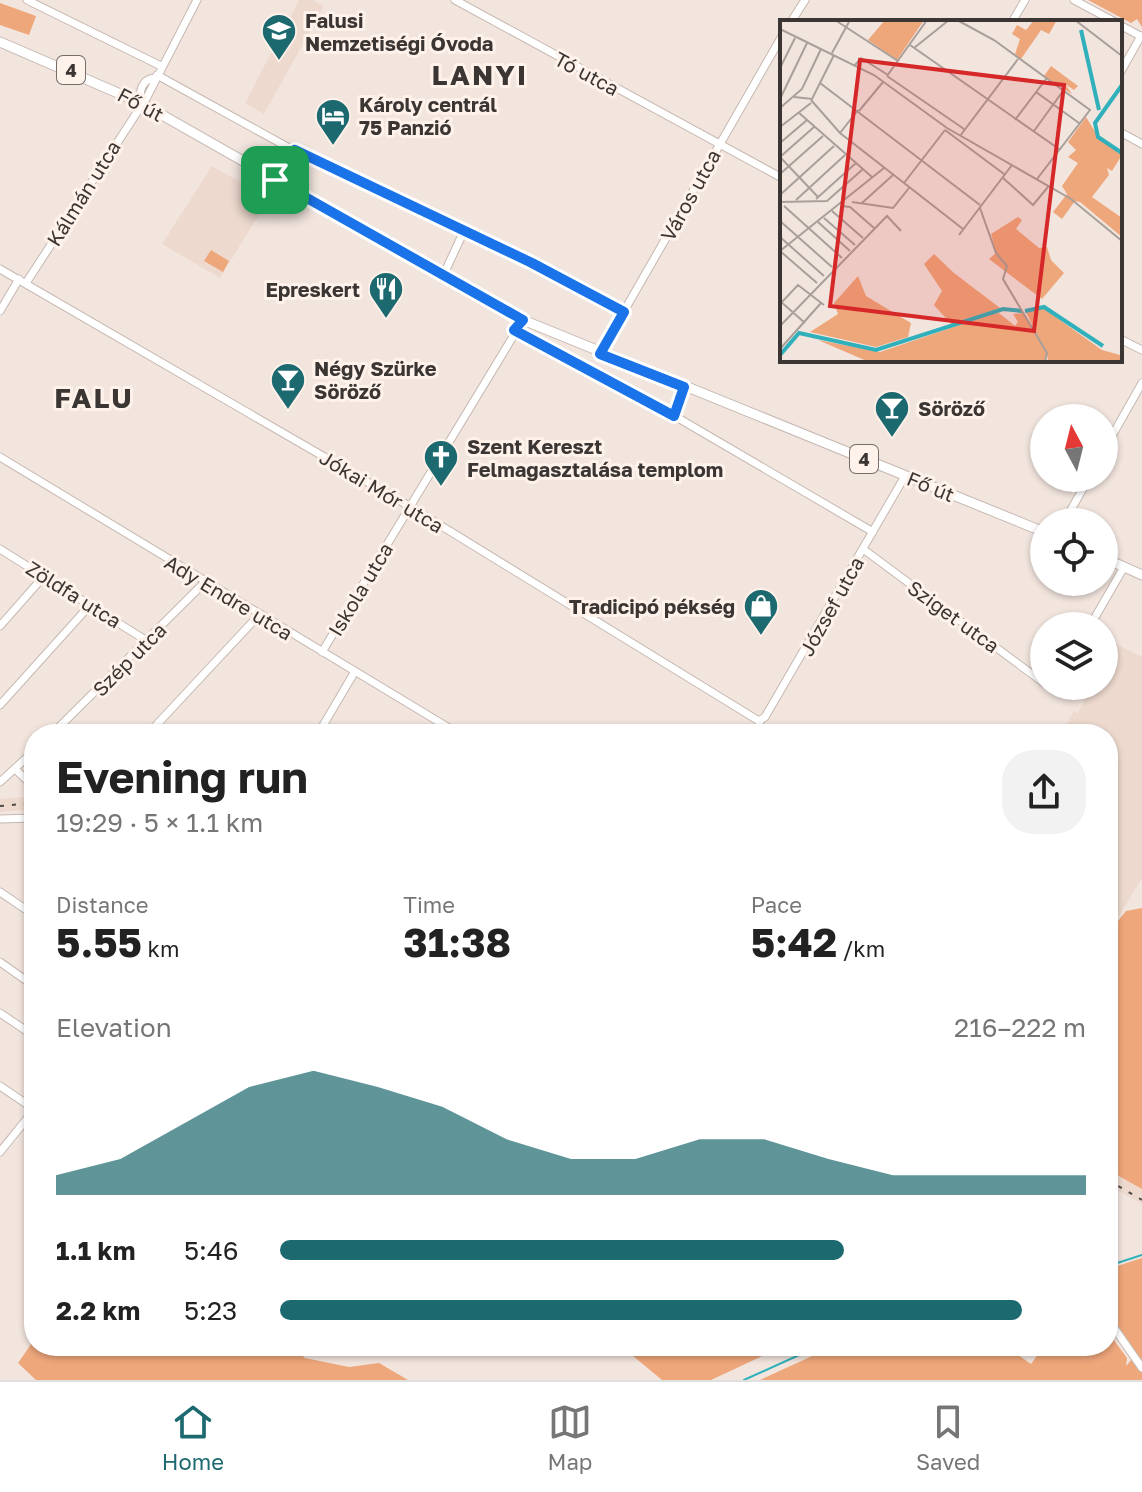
<!DOCTYPE html>
<html lang="en">
<head>
<meta charset="utf-8">
<style>
	:root { --surface:#fff; --page:#f2f2f2; --text:#222; --muted:#767676; --line:#e0e0e0; --accent:#1c696f }
	body { margin:0; font-family:"Golos Text",sans-serif; background:var(--page); color:var(--text); height:100vh; display:flex; flex-direction:column; font-size:30px; white-space:nowrap }
	* { box-sizing:border-box; margin:0 }
	p { font-size:26px; color:var(--muted) }
	.icon { flex:none; width:44px; height:44px; fill:none; stroke:currentColor; stroke-width:2; stroke-linecap:round; stroke-linejoin:round }
	.map { position:relative; flex:1; overflow:hidden }
	.drawer { position:absolute; left:24px; top:724px; width:1094px; height:632px; display:flex; flex-direction:column; background:var(--surface); border-radius:32px; box-shadow:0 2px 6px #0004 }
	.drawer>* { flex:none }
	.needle { width:52px; rotate:353deg }
	.buttons { position:absolute; left:1030px; top:404px; display:grid; gap:16px }
	.buttons a { display:grid; place-items:center; width:88px; height:88px; border-radius:50%; background:var(--surface); box-shadow:0 2px 6px #0004; font-size:40px }
	.pin { position:absolute; display:grid; place-items:center; width:68px; height:68px; color:#fff; margin:-34px; border-radius:16px; box-shadow:0 4px 12px #0006 }
	.round { display:grid; place-items:center; flex:none; width:84px; height:84px; border-radius:32px; background:var(--page) }
	.summary { display:flex; align-items:center; justify-content:space-between; height:136px; padding:0 32px }
	h1 { font-size:44px; font-weight:700; line-height:60px }
	.stats { display:grid; grid-template-columns:repeat(3,1fr); gap:12px; height:136px; padding:8px 32px }
	.stats div { display:grid; align-content:center }
	.stats b { font-size:40px; font-weight:700 }
	.stats small { font-size:22px; font-weight:400 }
	.stats p { font-size:22px }
	.chart { height:224px; padding:16px 32px }
	.chart p { display:flex; justify-content:space-between }
	.chart svg { width:100%; height:144px; margin-top:8px; fill:var(--accent); opacity:.7 }
	ul { padding:0 32px; list-style:none; font-size:26px }
	li { display:grid; grid-template-columns:128px 96px 1fr; align-items:center; height:60px }
	li i { height:20px; border-radius:10px; background:var(--accent) }
	.tabs { display:flex; justify-content:space-around; align-items:center; height:112px; border-top:2px solid var(--line); background:var(--surface); font-size:22px; color:var(--muted) }
	.tabs a { display:grid; justify-items:center; gap:4px }
	.tabs .current { color:var(--accent) }
	.map>svg:first-child { display:block }
	.built { fill:#edd9ce }
	.green { fill:#eea67b }
	.lines { fill:none; stroke-linecap:round; stroke-linejoin:round }
	.stream { stroke:#30b0bb; stroke-width:2 }
	.minor-casing { stroke:#c5b8b1; stroke-width:9 }
	.major-casing { stroke:#c5b8b1; stroke-width:11 }
	.minor { stroke:#fff; stroke-width:7 }
	.major { stroke:#fff; stroke-width:9 }
	.rail { stroke:#504b47; stroke-width:2; stroke-dasharray:4 8; stroke-linecap:butt }
	.route-casing { stroke:#fff; stroke-width:16 }
	.route { stroke:#1a73e8; stroke-width:10 }
	.labels { text-anchor:middle; dominant-baseline:central; stroke-width:6; stroke-linejoin:round; paint-order:stroke }
	.shield { fill:#fff2eb; stroke:#766e6a; stroke-width:2 }
	.shield-label { font-size:18px; font-weight:bold; fill:#3b3633 }
	.poi-label { font-size:20px; font-weight:bold; fill:#3b3633; stroke:#fff2eb; text-anchor:start }
	.street-label { font-size:20px; fill:#3b3633; stroke:#fff2eb }
	.district-label { font-size:28px; font-weight:bold; letter-spacing:2px; fill:#3b3633; stroke:#fff2eb }
	.inset-river { fill:none; stroke:#30b0bb; stroke-width:4 }
	.inset-road { fill:none; stroke:#a99f9a; stroke-width:2 }
	.view { fill:#d62828; fill-opacity:0.15; stroke:#d62828; stroke-width:4 }
	.inset-edge { fill:none; stroke:#3b3633; stroke-width:4 }
</style>
</head>
<body>
<div class="map">
<svg width="1142" height="1380" viewBox="0 0 1142 1380">
	<rect width="100%" height="100%" fill="#f2e5de"/>
	<!-- built -->
	<path class="built" d="M299,0h14l11,6 -60,108 -19,-11z
		M212,166l57,32 -49,80 -58,-34z
		M1114,643l28,14v221l-24,40 -10,-6v-178h-47l13,-23 4,2 14,-27h12v-24z
		M34,796v13l-34,3v-13z
		M1108,1170l34,19v15l-34,-19z"/>
	<!-- green -->
	<path class="green" d="M1088,0h54v27l-5,-8 -6,4z
		M0,3l36,13 -7,19 -29,-10z
		M211,250l18,11 -6,11 -19,-11z
		M1142,908v281l-34,-19v-254l9,6 9,-11z
		M1142,1258v103l-34,-49v-43z
		M1108,1332l19,26 -1,8 6,-7 10,13v8h-382l74,-34h171l26,18 13,-18h64z
		M34,1340v6h258l13,12 44,9 30,-4 29,17h-372l-18,-17z
		M621,1346h163l-73,34h-49z"/>
	<g class="lines">
		<!-- stream -->
		<path class="stream" d="M1108,1266l34,-11
			M744,1380l75,-34"/>
		<defs>
			<path id="minor" d="M27,0l134,66
				M455,0l327,178
				M1074,0l41,22
				M791,22l14,-22
				M1012,22l13,-22
				M1120,25l22,12
				M1120,73l21,-37
				M157,75l134,74 241,114 92,49
				M141,103c-2,-11 0,-24 14,-25
				M1120,132l22,12
				M275,180l20,-30
				M0,269l409,237 350,215
				M443,276l20,-43
				M26,283l121,-186 50,-97
				M0,311l19,-32
				M514,330l99,50 260,152
				M1120,339l22,11
				M600,353l182,-317
				M674,416l10,-29
				M1104,450l38,-67
				M0,457l459,277
				M1064,522l25,-44
				M0,549l147,92
				M863,549l181,134
				M0,626l45,-51
				M1090,626l34,-59
				M322,652l201,-332
				M0,705l91,-101
				M52,734l152,-151
				M148,734l111,-119
				M318,734l36,-61
				M761,734l-2,-13 6,-4 140,-241
				M15,769l19,18
				M0,782l34,-31
				M0,819l34,-1
				M0,892l34,23
				M0,962l34,24
				M0,1013l34,23
				M0,1086l34,23
				M0,1152l34,-42
				M1108,1319l34,49"/>
			<path id="major" d="M0,42l141,61 382,217 521,212
				M1104,558l38,17"/>
		</defs>
		<!-- minor casing -->
		<use href="#minor" class="minor-casing"/>
		<!-- major casing -->
		<use href="#major" class="major-casing"/>
		<!-- minor -->
		<use href="#minor" class="minor"/>
		<!-- major -->
		<use href="#major" class="major"/>
		<!-- rail -->
		<path class="rail" d="M0,806l34,-3
			M1108,1180l34,20"/>
	</g>
	<g class="lines">
		<defs>
			<path id="route" d="M295,150l237,113 92,49 -24,42 84,33 -10,29 -160,-86 9,-10 -248,-140z"/>
		</defs>
		<!-- route casing -->
		<use href="#route" class="route-casing"/>
		<!-- route -->
		<use href="#route" class="route"/>
	</g>
	<!-- icons -->
	<defs>
		<symbol id="school-pin" viewBox="-11 -11 22 30"><path d="M0 17L-7.5 6A9.5 9.5 0 1 1 7.5 6Z" fill="#1c696f" stroke="#fff2eb"/><path d="M0-5L7-2L0 1L-7-2ZM-4 1L0 2.5L4 1V4Q0 6-4 4Z" fill="#fff"/></symbol>
		<symbol id="hotel-pin" viewBox="-11 -11 22 30"><path d="M0 17L-7.5 6A9.5 9.5 0 1 1 7.5 6Z" fill="#1c696f" stroke="#fff2eb"/><path d="M-6-4.5h1.5V1H6V5H4.5V3h-9V5H-6ZM-4 0a1.8 1.8 0 1 1 3.6 0ZM.5 0V-2.5h3Q6-2.5 6 0Z" fill="#fff"/></symbol>
		<symbol id="restaurant-pin" viewBox="-11 -11 22 30"><path d="M0 17L-7.5 6A9.5 9.5 0 1 1 7.5 6Z" fill="#1c696f" stroke="#fff2eb"/><path d="M-5-6h1v4h1v-4h1v4h1v-4h1v5L-1.5 .5V6h-2V.5L-5-1ZM5-6V6H3V1.5H1.5Q1.5-4 5-6Z" fill="#fff"/></symbol>
		<symbol id="bar-pin" viewBox="-11 -11 22 30"><path d="M0 17L-7.5 6A9.5 9.5 0 1 1 7.5 6Z" fill="#1c696f" stroke="#fff2eb"/><path d="M-6-5H6L.8 .8V4.5H3.5V6h-7V4.5H-.8V.8Z" fill="#fff"/></symbol>
		<symbol id="church-pin" viewBox="-11 -11 22 30"><path d="M0 17L-7.5 6A9.5 9.5 0 1 1 7.5 6Z" fill="#1c696f" stroke="#fff2eb"/><path d="M-1.2-6h2.4v3.5h3.3v2.4h-3.3V6h-2.4V-.1h-3.3v-2.4h3.3Z" fill="#fff"/></symbol>
		<symbol id="shop-pin" viewBox="-11 -11 22 30"><path d="M0 17L-7.5 6A9.5 9.5 0 1 1 7.5 6Z" fill="#1c696f" stroke="#fff2eb"/><path d="M-5-2.5h2.3a2.7 3.5 0 0 1 5.4 0H5L5.5 6h-11ZM-1.5-2.5h3a1.5 2.3 0 0 0-3 0Z" fill="#fff"/></symbol>
	</defs>
	<g fill-rule="evenodd">
		<use href="#school-pin" x="259" y="11" width="40" height="54"/>
		<use href="#hotel-pin" x="313" y="96" width="40" height="54"/>
		<use href="#restaurant-pin" x="366" y="269" width="40" height="54"/>
		<use href="#bar-pin" x="268" y="360" width="40" height="54"/>
		<use href="#bar-pin" x="872" y="388" width="40" height="54"/>
		<use href="#church-pin" x="421" y="437" width="40" height="54"/>
		<use href="#shop-pin" x="741" y="586" width="40" height="54"/>
	</g>
	<g class="labels">
		<!-- shield labels -->
		<g class="shield">
			<rect x="57" y="56" width="28" height="28" rx="6"/>
			<rect x="850" y="445" width="28" height="28" rx="6"/>
		</g>
		<g class="shield-label">
			<text x="71" y="70">4</text>
			<text x="864" y="459">4</text>
		</g>
		<!-- poi labels -->
		<g class="poi-label">
			<text x="305" y="20">Falusi<tspan x="305" dy="23">Nemzetiségi Óvoda</tspan></text>
			<text x="359" y="104">Károly centrál<tspan x="359" dy="23">75 Panzió</tspan></text>
			<text x="360" y="289" text-anchor="end">Epreskert</text>
			<text x="314" y="368">Négy Szürke<tspan x="314" dy="23">Söröző</tspan></text>
			<text x="918" y="408">Söröző</text>
			<text x="467" y="446">Szent Kereszt<tspan x="467" dy="23">Felmagasztalása templom</tspan></text>
			<text x="735" y="606" text-anchor="end">Tradicipó pékség</text>
		</g>
		<!-- street labels -->
		<g class="street-label">
			<text transform="translate(587 73) rotate(28)">Tó utca</text>
			<text transform="translate(141 104) rotate(28)">Fő út</text>
			<text transform="translate(83 193) rotate(-58)">Kálmán utca</text>
			<text transform="translate(690 195) rotate(-61)">Város utca</text>
			<text transform="translate(931 486) rotate(22)">Fő út</text>
			<text transform="translate(382 491) rotate(31)">Jókai Mór utca</text>
			<text transform="translate(360 589) rotate(-59)">Iskola utca</text>
			<text transform="translate(74 594) rotate(32)">Zöldfa utca</text>
			<text transform="translate(229 597) rotate(31)">Ady Endre utca</text>
			<text transform="translate(831 606) rotate(-61)">József utca</text>
			<text transform="translate(954 616) rotate(36)">Sziget utca</text>
			<text transform="translate(129 659) rotate(-45)">Szép utca</text>
		</g>
		<!-- district labels -->
		<g class="district-label">
			<text x="480" y="74">LANYI</text>
			<text x="94" y="397">FALU</text>
		</g>
	</g>
	<!-- overview -->
	<g transform="translate(780 20)">
		<rect width="342" height="342" fill="#f2e5de"/>
		<path d="M105,0h39l-27,40 -29,-20zM254,0h23l-8,14 -8,-4 -20,29 -6,-5 5,-15 -8,-5 5,-9 9,5zM271,46l27,20 -4,4 -9,-6 7,10 -28,-18zM306,97l13,21 23,17 -10,16 -5,-3 2,7 -17,22 30,21v19l-42,-35 -5,-1 -13,18 -9,-7 14,-18 -5,-8 16,-23 -10,-6 8,-7 -8,-8zM238,197l4,3 -6,9 23,19 8,-1 4,13 13,13 -22,26 -53,-40 7,-6 -5,-19zM154,234l20,19 46,35 -49,16 -17,-19 8,-14 -18,-27zM78,256l8,20 45,27 -3,14 -32,10 -66,-15 28,-18 -4,-11zM263,288l59,42 18,5 2,7h-74l-1,-9 -2,9h-176l-51,-22 62,12 112,-38 7,-1 16,13 3,-4 -5,-8 11,-1 10,15 -8,-16z" fill="#eea67b"/>
		<path class="inset-river" d="M301,10l18,80M342,65l-27,38 3,14 24,16M245,291l19,-4 59,39M0,335l19,-22 77,17 127,-41 19,2"/>
		<path class="inset-road" d="M55,0l63,41M177,0l37,20 96,70 -53,69M295,0l47,36M0,9l94,46 73,53 124,71 51,42M130,25l149,104M134,28l35,-28M52,33l18,-33M75,45l6,-7 27,17M0,48l15,-30M107,56l77,53M107,56l40,-56M40,63l160,122M256,72l43,31M14,77l18,2 22,-44M0,79l27,-56M31,80l29,33 123,96M0,88l22,-19 19,-40M79,91l24,-29M18,92l74,65M235,100l31,-41M0,107l31,-24M165,110l59,44M254,111l29,-40M60,113l18,-23M180,116l58,-77M0,123l27,-23M0,137l38,40M0,137l34,-30M0,154l43,-38M222,157l31,28 15,-18M124,163l41,-53M0,175l54,-49M36,179l40,-36M16,180l49,-45M0,182l47,-1 36,-32M72,182l41,6 16,-20M82,183l31,-28M4,186l58,52M61,186l9,1 24,21M200,188l16,45 11,13 -4,13 44,74 -2,9M52,191l31,27M44,198l31,27M0,201l52,46M38,202l32,29M179,215l53,-70M0,217l44,39M0,231l104,-83M0,231l37,32M0,281l25,22M0,284l18,-19 26,20M0,306l107,-110 14,15M0,329l41,-46"/>
		<path class="view" d="M80,40l204,25 -30,246 -204,-25z"/>
		<rect width="342" height="342" class="inset-edge"/>
	</g>
</svg>
<div class="buttons">
<a><svg class="needle" viewBox="-14 -14 28 28"><path d="M0-13l5 13h-10z" fill="#e53935"/><path d="M0 13l5-13h-10z" fill="#767676"/></svg></a>
<a><svg class="icon" aria-label="locate" viewBox="0 0 24 24"><circle cx="12" cy="12" r="6"/><path d="M12 2v4M12 18v4M2 12h4M18 12h4"/></svg></a>
<a><svg class="icon" aria-label="layers" viewBox="0 0 24 24"><path d="M12 4l9 5-9 5-9-5zM3 14l9 5 9-5"/></svg></a>
</div>
<div class="pin" style="left:275px;top:180px;background:#1e9e55"><svg class="icon" aria-label="arrive" viewBox="0 0 24 24"><path d="M6 21V4h12l-3 4 3 4H6"/></svg></div>
<section class="drawer">
<div class="summary"><div><h1>Evening run</h1><p>19:29 · 5 × 1.1 km</p></div><a class="round"><svg class="icon" aria-label="share" viewBox="0 0 24 24"><path d="M12 15V3M7 8l5-5 5 5M5 13v7h14v-7"/></svg></a></div>
<div class="stats">
<div><p>Distance</p><b>5.55<small> km</small></b></div>
<div><p>Time</p><b>31:38</b></div>
<div><p>Pace</p><b>5:42<small> /km</small></b></div>
</div>
<div class="chart"><p><span>Elevation</span>216–222 m</p>
<svg viewBox="0 0 160 44" preserveAspectRatio="none"><path d="M0 44V38L10 33L20 22L30 11L40 6L50 11L60 17L70 27L80 33L90 33L100 27L110 27L120 33L130 38L140 38L150 38L160 38V44z"/></svg>
</div>
<ul>
<li><b>1.1 km</b>5:46<i style="width:70%"></i></li>
<li><b>2.2 km</b>5:23<i style="width:92%"></i></li>
</ul>
</section>
</div>
<nav class="tabs">
<a class="current"><svg class="icon" aria-label="home" viewBox="0 0 24 24"><path d="M3 11l9-7 9 7M6 9v11h12V9"/></svg>Home</a>
<a><svg class="icon" aria-label="map" viewBox="0 0 24 24"><path d="M3 6l6-2 6 2 6-2v14l-6 2-6-2-6 2zM9 4v14M15 6v14"/></svg>Map</a>
<a><svg class="icon" aria-label="saved" viewBox="0 0 24 24"><path d="M7 4h10v16l-5-4-5 4z"/></svg>Saved</a>
</nav>
</body>
</html>
